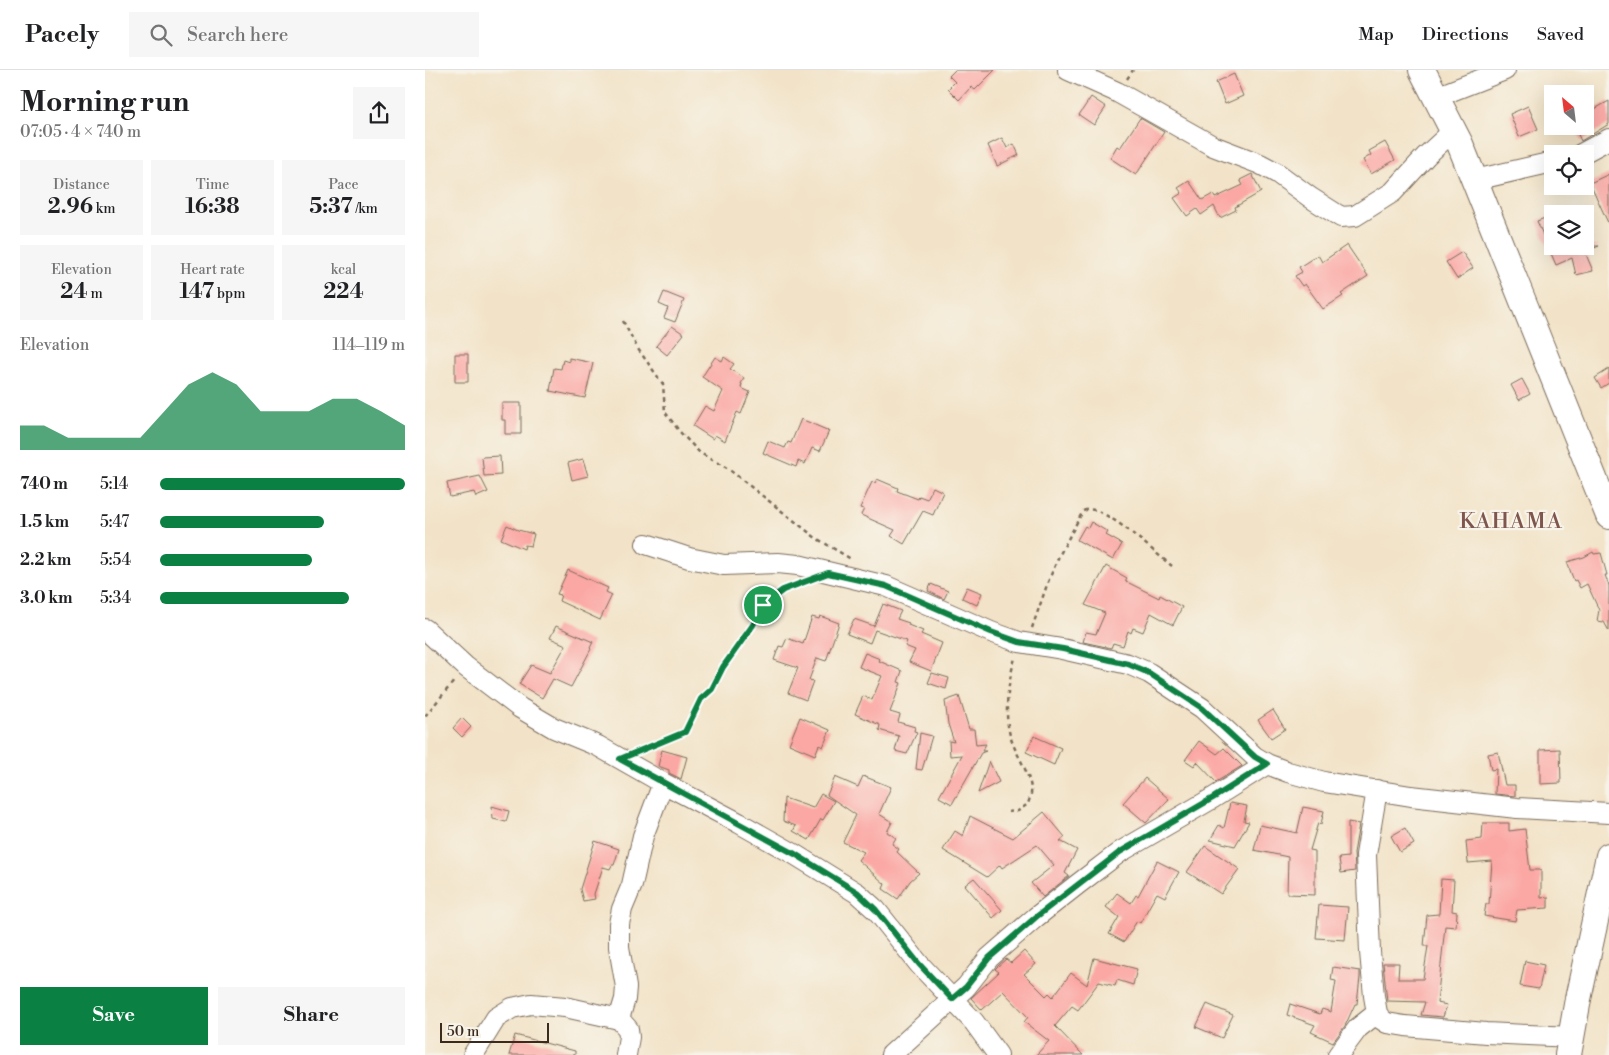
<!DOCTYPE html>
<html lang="en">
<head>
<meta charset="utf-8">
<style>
	:root { --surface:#fff; --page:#f6f6f6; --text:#202124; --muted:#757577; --line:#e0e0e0; --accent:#0b8043 }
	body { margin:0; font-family:"Libre Bodoni",serif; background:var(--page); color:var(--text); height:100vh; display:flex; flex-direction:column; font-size:19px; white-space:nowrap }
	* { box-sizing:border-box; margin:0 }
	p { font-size:16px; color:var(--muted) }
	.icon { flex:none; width:28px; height:28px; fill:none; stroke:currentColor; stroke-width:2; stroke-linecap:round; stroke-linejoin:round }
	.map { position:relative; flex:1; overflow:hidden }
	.side { display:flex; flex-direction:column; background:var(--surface); width:425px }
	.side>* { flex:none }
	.needle { width:32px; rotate:332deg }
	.fabs { position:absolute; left:1119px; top:15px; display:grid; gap:10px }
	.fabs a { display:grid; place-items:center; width:50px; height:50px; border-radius:0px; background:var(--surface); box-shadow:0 5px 20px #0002; font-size:25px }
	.scale { position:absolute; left:15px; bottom:12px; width:109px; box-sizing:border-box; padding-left:5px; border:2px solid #3b2a1e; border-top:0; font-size:14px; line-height:18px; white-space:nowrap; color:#3b2a1e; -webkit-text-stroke:4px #f7f3e8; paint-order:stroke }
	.pin { position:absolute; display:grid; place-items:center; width:42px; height:42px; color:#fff; margin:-21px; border:2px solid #fff; border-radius:50%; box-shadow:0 1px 5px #0007 }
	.round { display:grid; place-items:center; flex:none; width:52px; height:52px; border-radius:0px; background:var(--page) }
	.summary { display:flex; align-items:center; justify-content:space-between; height:85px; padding:0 20px }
	h1 { font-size:28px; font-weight:700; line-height:38px }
	.figures { display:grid; grid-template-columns:repeat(3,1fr); gap:8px; height:85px; padding:5px 20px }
	.figures div { display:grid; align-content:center; border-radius:0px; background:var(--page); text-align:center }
	.figures b { font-size:21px; font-weight:700 }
	.figures small { font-size:14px; font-weight:400 }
	.figures p { font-size:14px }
	.chart { height:140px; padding:10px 20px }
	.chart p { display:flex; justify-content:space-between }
	.chart svg { width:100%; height:90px; margin-top:5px; fill:var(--accent); opacity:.7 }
	.primary-button { display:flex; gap:10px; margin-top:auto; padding:10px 20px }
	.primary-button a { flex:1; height:58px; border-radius:0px; background:var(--accent); color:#fff; font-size:20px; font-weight:700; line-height:58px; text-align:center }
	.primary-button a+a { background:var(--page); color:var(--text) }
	ul { padding:0 20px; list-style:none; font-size:16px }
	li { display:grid; grid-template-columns:80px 60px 1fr; align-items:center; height:38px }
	li i { height:12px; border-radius:6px; background:var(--accent) }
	header { display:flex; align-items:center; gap:30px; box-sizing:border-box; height:70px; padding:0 25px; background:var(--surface); border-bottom:1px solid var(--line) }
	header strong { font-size:24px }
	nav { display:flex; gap:28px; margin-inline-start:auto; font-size:18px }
	.search { width:350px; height:45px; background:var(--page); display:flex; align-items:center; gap:12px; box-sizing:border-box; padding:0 18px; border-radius:0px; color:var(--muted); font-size:19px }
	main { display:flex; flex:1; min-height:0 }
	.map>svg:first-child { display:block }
	.building { fill:#fba7a4 }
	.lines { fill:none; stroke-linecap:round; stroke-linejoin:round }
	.minor-casing { stroke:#7b6b5a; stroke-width:22 }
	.major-casing { stroke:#7b6b5a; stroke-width:28 }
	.path { stroke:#7b6b5a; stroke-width:2.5; stroke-dasharray:4 4; stroke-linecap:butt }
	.minor { stroke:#fff; stroke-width:20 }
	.major { stroke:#fff; stroke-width:26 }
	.route-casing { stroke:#fff; stroke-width:10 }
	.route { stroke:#0b8043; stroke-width:6 }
	.labels { text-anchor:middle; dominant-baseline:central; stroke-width:4.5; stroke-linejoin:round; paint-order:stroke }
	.quarter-label { font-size:22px; letter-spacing:1px; fill:#7e564d; stroke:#f7f3e8 }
</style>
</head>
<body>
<header>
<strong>Pacely</strong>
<div class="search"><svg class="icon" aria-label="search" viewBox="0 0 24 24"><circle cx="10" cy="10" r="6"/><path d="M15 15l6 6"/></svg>Search here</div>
<nav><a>Map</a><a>Directions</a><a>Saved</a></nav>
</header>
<main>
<section class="side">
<div class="summary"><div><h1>Morning run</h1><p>07:05 · 4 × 740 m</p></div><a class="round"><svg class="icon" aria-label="share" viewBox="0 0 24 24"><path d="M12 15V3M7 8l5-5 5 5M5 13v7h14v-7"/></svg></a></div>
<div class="figures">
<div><p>Distance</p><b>2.96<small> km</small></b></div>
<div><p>Time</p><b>16:38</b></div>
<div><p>Pace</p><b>5:37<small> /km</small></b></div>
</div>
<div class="figures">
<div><p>Elevation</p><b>24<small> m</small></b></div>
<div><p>Heart rate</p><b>147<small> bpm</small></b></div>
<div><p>kcal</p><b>224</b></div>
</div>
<div class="chart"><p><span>Elevation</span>114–119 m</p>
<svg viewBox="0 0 160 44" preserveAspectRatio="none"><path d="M0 44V32L10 32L20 38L30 38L40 38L50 38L60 25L70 12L80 6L90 12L100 25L110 25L120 25L130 19L140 19L150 25L160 32V44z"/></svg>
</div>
<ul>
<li><b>740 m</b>5:14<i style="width:100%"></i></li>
<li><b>1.5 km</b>5:47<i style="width:67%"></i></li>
<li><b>2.2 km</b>5:54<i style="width:62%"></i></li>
<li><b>3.0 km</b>5:34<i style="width:77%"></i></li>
</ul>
<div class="primary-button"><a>Save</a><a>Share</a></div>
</section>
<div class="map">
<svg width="1184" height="985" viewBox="0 0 1184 985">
	<rect width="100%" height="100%" fill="#f7f3e8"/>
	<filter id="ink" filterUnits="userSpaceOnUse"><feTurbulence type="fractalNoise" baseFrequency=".02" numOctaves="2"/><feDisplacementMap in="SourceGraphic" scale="10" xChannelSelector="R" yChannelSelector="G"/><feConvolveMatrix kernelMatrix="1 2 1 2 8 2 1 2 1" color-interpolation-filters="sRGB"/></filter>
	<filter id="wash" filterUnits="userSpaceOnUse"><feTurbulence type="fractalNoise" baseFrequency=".0096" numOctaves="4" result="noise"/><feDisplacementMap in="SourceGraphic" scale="20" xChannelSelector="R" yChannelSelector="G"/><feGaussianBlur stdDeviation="1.12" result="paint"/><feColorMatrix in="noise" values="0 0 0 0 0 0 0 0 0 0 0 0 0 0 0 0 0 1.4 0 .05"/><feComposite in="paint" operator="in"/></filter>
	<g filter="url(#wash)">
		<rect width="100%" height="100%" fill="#f2e3c8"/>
		<g id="blocks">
			<!-- building -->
			<path class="building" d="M530,0h40l-20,20 -4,-3 -12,13 -11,-11 7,-7 -6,-6z
				M809,4l9,22 -18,8 -9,-22z
				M666,27l15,10 -12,18 -15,-10z
				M1184,31v23l-28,17 -7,-15h11v-8l8,-4 -2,-3z
				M1103,36l10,23 -19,8 -9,-23z
				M715,48l24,14 -28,43 -26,-17 7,-12 3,2z
				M577,68l5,10 7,-4 5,11 -22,11 -9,-21z
				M960,72l10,18 -24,14 -8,-14 8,-5 -2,-4z
				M827,104l9,18 -26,15 1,3 -16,8 -6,-12 -13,9 -4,-6 -10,7 -13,-18 8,-5 -4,-5 11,-7 13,19 11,-6 2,4 28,-13 -3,-5z
				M1184,104v51l-19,-42z
				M1128,145v31h46l-14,6 8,19 -17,4 -4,-17 -16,7 -19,-44z
				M922,175l21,31 -27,18 2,2 -20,13 -18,-25 -3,2 -7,-10 7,-4 -3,-5 19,-12 4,7z
				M1037,182l11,16 -16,11 -11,-17z
				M239,222l20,8 -9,22 -11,-4 4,-10 -9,-4z
				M247,256l12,8 -17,21 -11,-9z
				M30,284h13v28h-13z
				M290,287l7,4 2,-4 10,7 -4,5 14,9 -3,6h1l-1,4 9,4 -9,22 -4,-2 -12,29 -10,-6 -2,4 -20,-13 12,-20 9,5 9,-20 -21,-14z
				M144,288l24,5 -8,35 -35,-7 4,-23 7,1 2,-9 6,2z
				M1184,299v14l-8,5 -6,-10z
				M1097,309l8,15 -11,6 -8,-15z
				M77,333h19v31h-16v-14h-3z
				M376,349l28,12 -9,20 -8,-3 -7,16 -7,-3 -2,6 -33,-14 5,-12 17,7 3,-6 3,1z
				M75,386l1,19 -17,1 -2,-19z
				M158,389l5,17 -16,4 -4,-17z
				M55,406l8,16 -12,5 -2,-5 -24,5 -3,-14z
				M452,409l21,9 -1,3 21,8 1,-3 8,3 6,-12 10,5 -10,23 -10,-4 -19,33 -13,-8 4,-6 -34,-15 3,-6 -4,-1 12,-26 3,1z
				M666,452l17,10 -2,3 16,9 -9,16 -36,-20 8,-14 3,2z
				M82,455l11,5 16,4 -3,12 -6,-1 -1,4 -23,-10z
				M1168,482l1,2 7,-1 6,22h-2l4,11v45l-5,-9 -7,-1 2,-11 -12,-26 -7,4 -4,-8 -2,1 -7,-19 17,-5z
				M681,496l21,12 -2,3 34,17 1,-3 22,12 -9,18 -22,-12 -8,19 -10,-4 -2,5 -3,-2 -5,15 -10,-3 -2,5 -28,-6 3,-10 10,2 9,-21 -20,-8z
				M143,500l40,18 -2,4 6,3 -12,25 -41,-19 2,-6 -4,-1z
				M506,514l17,7 -4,8 -16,-8z
				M542,517l15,6 -5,12 -15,-7z
				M458,534l18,7 -4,8 12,4 -1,2 15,6 -2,3 21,9 -11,28 -22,-9 6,-12 -10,-4 2,-5 -32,-11 -5,13 -23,-9 7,-15 20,7z
				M395,546l19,7 -13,38 -9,-3 -8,22 4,1 -7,19 -18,-7 10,-25 -24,-8 5,-14 4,1 4,-9 16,6 9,-27 7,2z
				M131,556l37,16 -3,6 1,1 -20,38 -18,-8 -11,19 -23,-14 12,-19 19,8 16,-28 -16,-7z
				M440,583l15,6 -1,2 23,10 -4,11 3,1 -11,29 10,3 -2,7 17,5 -1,4 3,1 -10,22 -12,-3 4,-15 -20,-6 1,-5 -25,-11 8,-18 9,4 10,-24 -23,-9z
				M507,603l17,5 -3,11 -18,-6z
				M534,626l10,33h5l2,16 10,-1 -4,7h4l-5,2 -29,51 -13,-7 23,-42 -12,1 -1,-15 5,1 -6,-18 -3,-23z
				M848,640l12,19 -14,9 -13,-18z
				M375,647l30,13 -7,17 -4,-2 -4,10 -26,-11z
				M37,648l9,9 -9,10 -9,-9z
				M495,663l12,3 -10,34 -6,-1z
				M609,666l27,12 -7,17 -28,-13z
				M774,671l18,13 7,-6 18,18 -26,16 -19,-20 -3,4 -9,-6z
				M1135,679l1,34 -21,1v-34z
				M237,680l25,7 -6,22 -12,-6v-3l-11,-4z
				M1073,682l7,33h10v11l-20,-2 1,-25 -5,1 -3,-16z
				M564,691l10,21 -21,11z
				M438,706l28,11 -12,27 13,8 -5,10 9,6 -4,6 7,5 -2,3 22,21 -9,8 -12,18 -15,-10 2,-5 -27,-24 6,-8 -21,-10 13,-27 -29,-20 8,-18 23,10z
				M720,708l24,21 -23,24 -23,-20z
				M396,724l13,7 -11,19 -2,-1 -12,21 -16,-9 3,-5 -13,-5 1,-23 29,10z
				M805,733l17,3 -3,15 5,1 -14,24 -25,-6 9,-15 5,3z
				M67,736l17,5 -3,11 -13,-3z
				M878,737l21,4 -3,13 -3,-1 -8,27 5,1v44l-28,-1 1,-37 -34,-7 6,-25 37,8z
				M619,742l21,25 -5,4 17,9 -12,23 4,3 -26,21 -12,-14 23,-18 -17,-20 -35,23 -2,-3 -13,12 -44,-27 12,-19 8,5 7,-20 43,22z
				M923,752l11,2 -5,29 1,18 -14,2 -2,-15 9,-1z
				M1058,753h26v8l16,-2 5,41h11v28l7,-1v11l-31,2 -2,11 -31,-5 2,-12h3l3,-43 -24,2 -2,-22 16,-2z
				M980,758l9,16 -14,8 -9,-16z
				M170,771l24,8 -5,16h-2l-2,4 -7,-2 -9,27 1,5 -12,2 -3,-12z
				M780,776l34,23 -18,25 -34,-22z
				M732,791l22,11 -14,25 -8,-4 -17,30 -3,-2 -13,21 -15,-8 10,-17 -13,-10 11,-14 14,10 5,-8 2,1z
				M549,808l28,32 -9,8 -28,-33z
				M1016,809l13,1 -2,31 5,1 -1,15 -11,-1 -8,77 10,2 -4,12 -22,-2 4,-13 -38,-1 -4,-38h16l-1,16h25l5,-33h-4l3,-31 12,-1z
				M894,835l29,2 -3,33 -29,-2z
				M599,881l12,13 -12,10 22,22 3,-3 4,4 18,-24 16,12 7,-27 43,11 -4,16 -16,-5 -2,6 -16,-4 -21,28 -6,-4 -17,20 28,29h-47l13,-14 -25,-19 4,-5 -25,-26 -21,19 -11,-12 28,-26 -4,-3 3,-3 8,-7 5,4z
				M1100,891l19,4 -5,24 -19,-3z
				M908,897l27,4v6l-3,27h-2l-10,22 -12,16 -22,-10 4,-7 -28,-10 3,-11 30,10 2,-5 9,3 5,-31 -5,-1z
				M782,934l26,11 -11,23 -26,-11z
				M90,965l60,16v4h-66z"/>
		</g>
	</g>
	<g filter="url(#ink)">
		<use href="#blocks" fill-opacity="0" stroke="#7b6b5a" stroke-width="1"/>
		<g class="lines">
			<defs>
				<path id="minor" d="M643,0l49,22 96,54 47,18 17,9 34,25 30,19 14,-1 38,-24 33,-36 27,-25
					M1011,27l69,-27
					M1156,84l28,-15
					M1050,110l78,-18
					M221,474l43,14 35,7 54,-2 20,2 88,21 105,46 28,10 43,7 66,15 21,9 53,35 53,49 12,7 21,8 36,10 87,14 106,12 92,5
					M0,559l41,38 54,41 34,20 44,18 65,37 76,40 55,31 63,39 19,17 43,54 55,58 24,33
					M952,720l-11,65 4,97 4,44 3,17 4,6 6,4 18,3 81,7 86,4
					M194,949l6,-20 1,-12 -7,-40v-23l3,-15 10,-24 11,-49 20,-53
					M48,985l23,-37 16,-10 19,-4 34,3 54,12 9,10 1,8 -3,18
					M466,985l75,-68 23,-29 47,-41 42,-33 42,-32 93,-54 54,-34
					M913,985l20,-27 19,-15"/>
				<path id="major" d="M997,0l38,74 149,372
					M1143,985l10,-56 31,-143"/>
			</defs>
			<!-- minor casing -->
			<use href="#minor" class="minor-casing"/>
			<!-- major casing -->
			<use href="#major" class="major-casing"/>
			<!-- path -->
			<path class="path" d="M702,9l6,-9
				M198,251l15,28 25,35 2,28 15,20 20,21 27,15 89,70 35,21
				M607,558l16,-46 11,-26 24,-45c5,-2 10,-2 15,0 27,13 51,37 74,55
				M0,646l30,-36
				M216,680l44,-18 16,-33 11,-10 11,-22 30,-42 10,-20 19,-15 16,-6
				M583,742l10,-1 10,-7c1,-4 4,-10 3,-15 -2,-20 -18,-37 -22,-58 -5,-22 0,-52 6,-73"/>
			<!-- minor -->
			<use href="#minor" class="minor"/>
			<!-- major -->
			<use href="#major" class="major"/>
		</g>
	</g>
	<g class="lines" filter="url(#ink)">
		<defs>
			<path id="route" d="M403,503l58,13 105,46 28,10 44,7 65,15 21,9 53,35 53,49 12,7 -54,34 -93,54 -84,65 -47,41 -23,29 -14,12 -33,-35 -43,-54 -19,-18 -62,-38 -175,-95 65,-27 16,-33 11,-10 11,-22 30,-42 10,-20 20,-15z"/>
		</defs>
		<!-- route casing -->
		<use href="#route" class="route-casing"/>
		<!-- route -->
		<use href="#route" class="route"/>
	</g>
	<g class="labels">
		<!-- quarter labels -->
		<g class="quarter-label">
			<text x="1086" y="451">KAHAMA</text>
		</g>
	</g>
</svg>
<div class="fabs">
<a><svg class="needle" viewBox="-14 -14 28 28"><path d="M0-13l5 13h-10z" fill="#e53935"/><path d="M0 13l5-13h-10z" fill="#757577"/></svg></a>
<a><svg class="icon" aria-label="locate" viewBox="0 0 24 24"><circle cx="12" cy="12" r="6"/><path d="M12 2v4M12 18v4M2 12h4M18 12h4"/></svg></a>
<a><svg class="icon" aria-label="layers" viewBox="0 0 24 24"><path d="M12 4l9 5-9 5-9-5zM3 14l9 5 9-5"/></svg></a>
</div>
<div class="scale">50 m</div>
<div class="pin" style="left:338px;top:535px;background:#1e9e55"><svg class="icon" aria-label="arrive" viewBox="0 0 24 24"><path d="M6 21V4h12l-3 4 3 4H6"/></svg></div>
</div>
</main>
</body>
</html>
